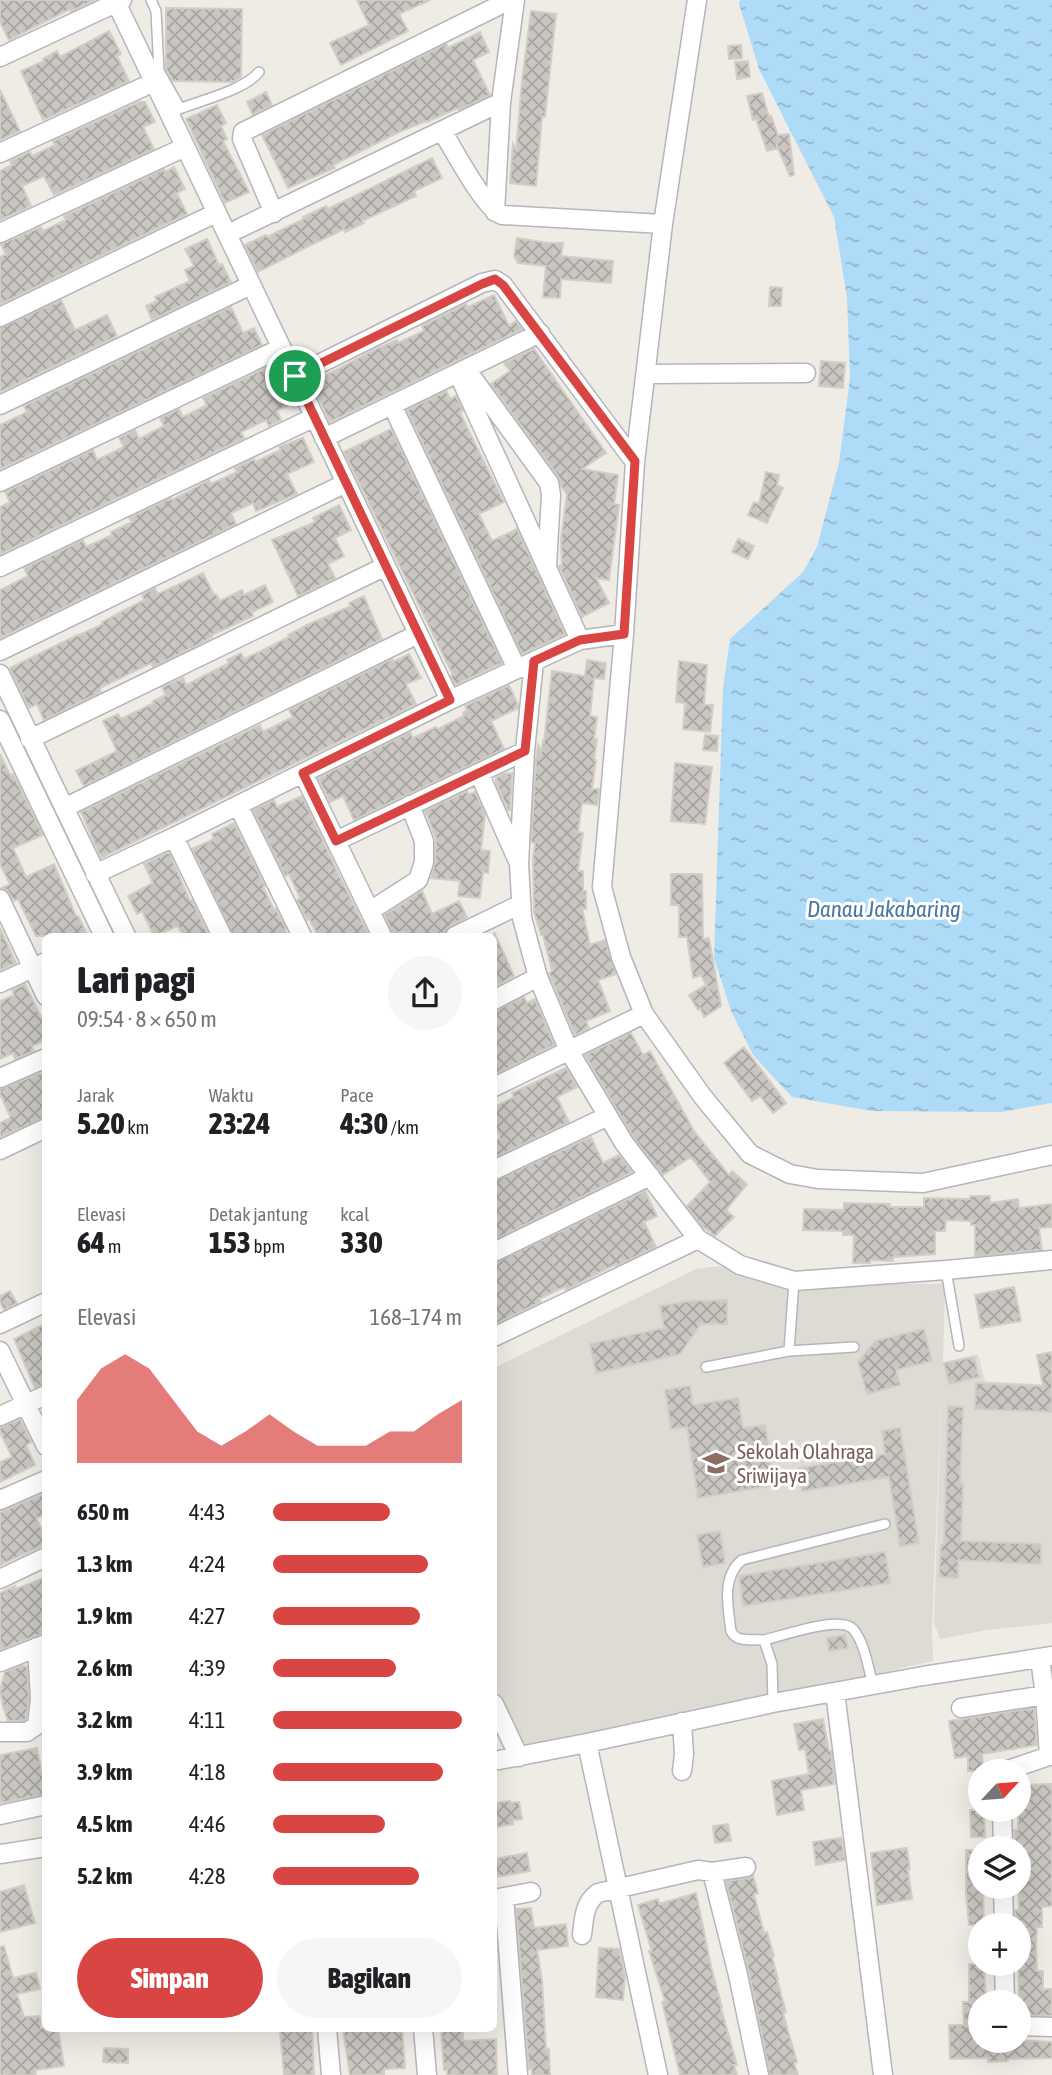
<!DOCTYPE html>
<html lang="id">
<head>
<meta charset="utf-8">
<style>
	:root { --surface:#fff; --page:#f6f6f6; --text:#202124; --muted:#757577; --accent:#d94542 }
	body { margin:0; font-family:"Asap Condensed",sans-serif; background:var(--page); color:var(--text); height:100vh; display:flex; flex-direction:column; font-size:26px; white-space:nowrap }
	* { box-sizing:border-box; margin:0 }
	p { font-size:23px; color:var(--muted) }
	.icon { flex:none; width:38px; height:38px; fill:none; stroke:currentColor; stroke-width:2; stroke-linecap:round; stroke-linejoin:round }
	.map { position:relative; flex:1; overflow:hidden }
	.drawer { position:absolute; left:42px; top:933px; width:455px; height:1099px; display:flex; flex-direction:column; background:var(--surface); border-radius:10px; box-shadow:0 7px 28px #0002 }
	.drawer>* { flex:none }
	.needle { width:46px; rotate:64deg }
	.fabs { position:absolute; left:968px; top:1759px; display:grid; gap:14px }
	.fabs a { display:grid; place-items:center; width:63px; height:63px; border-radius:50%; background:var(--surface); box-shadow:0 7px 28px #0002; font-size:35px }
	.pin { position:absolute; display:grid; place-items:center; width:60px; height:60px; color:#fff; margin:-30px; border:4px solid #fff; border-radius:50%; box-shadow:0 2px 7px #0007 }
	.round { display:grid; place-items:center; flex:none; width:74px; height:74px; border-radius:37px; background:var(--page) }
	.overview { display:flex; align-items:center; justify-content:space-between; height:119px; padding:0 35px }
	h1 { font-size:38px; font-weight:800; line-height:52px }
	.stats { display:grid; grid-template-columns:repeat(3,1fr); gap:10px; height:119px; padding:7px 35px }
	.stats div { display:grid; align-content:center }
	.stats b { font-size:30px; font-weight:800 }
	.stats small { font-size:19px; font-weight:400 }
	.stats p { font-size:19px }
	.chart { height:196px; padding:14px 35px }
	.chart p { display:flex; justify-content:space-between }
	.chart svg { width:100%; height:126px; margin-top:7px; fill:var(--accent); opacity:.7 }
	.action { display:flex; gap:14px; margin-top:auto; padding:14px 35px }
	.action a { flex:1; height:80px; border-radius:42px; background:var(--accent); color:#fff; font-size:28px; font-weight:800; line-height:80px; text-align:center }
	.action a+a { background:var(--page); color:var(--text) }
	ul { padding:0 35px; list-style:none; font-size:23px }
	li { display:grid; grid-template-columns:112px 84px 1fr; align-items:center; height:52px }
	li i { height:18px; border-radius:9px; background:var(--accent) }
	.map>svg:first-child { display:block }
	.education { fill:#dedbd5 }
	.water { fill:url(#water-ripples) }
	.building { fill:url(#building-cross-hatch); stroke:#d3cec5; stroke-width:2 }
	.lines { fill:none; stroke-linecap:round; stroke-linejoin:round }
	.service-casing { stroke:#b3b6ba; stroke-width:12 }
	.minor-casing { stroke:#b3b6ba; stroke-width:21 }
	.service { stroke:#fff; stroke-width:9 }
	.minor { stroke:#fff; stroke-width:18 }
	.route-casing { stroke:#fff; stroke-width:14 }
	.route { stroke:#d94542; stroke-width:9 }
	.labels { text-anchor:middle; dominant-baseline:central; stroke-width:6; stroke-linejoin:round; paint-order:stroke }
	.education-label { font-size:21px; fill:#785e54; stroke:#fff; text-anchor:start }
	.water-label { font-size:23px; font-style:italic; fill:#4878a0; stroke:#fff }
</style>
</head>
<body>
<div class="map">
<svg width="1052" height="2075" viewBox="0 0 1052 2075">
	<defs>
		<pattern id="water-ripples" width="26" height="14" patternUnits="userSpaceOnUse" patternTransform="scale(1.75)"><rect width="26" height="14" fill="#aedbf7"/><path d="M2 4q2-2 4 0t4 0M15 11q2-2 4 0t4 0" fill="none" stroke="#91b5cc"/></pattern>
		<pattern id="building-cross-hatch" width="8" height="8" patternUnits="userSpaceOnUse" patternTransform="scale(1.75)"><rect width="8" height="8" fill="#cac7c3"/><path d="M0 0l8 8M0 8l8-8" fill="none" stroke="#a7a5a2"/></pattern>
	</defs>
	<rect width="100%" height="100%" fill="#efece6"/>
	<!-- education -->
	<path class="education" d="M719,1266l65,20 25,3 57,-5h77l2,3 -2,76 35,-9 7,27 67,4v238l-65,7 -47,9 -6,-16 8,-249 -10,255 1,32 -344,78 -64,9 -4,-2 -27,-59v-319l202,-99z"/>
	<!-- water -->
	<path class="water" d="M740,0h312v1103l-51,9 -129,-1 -80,-14 -39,-42 -22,-44 -17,-53 9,-270 7,-49 73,-67 14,-25 22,-84 11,-85 -3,-80 -13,-81 -75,-148 -20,-65z"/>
	<!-- building -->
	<path class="building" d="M0,0h95l-24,11 -1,-2 -61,31 -9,-18z
		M357,0h73l-31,14 9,17 -67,34 -11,-22 39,-18z
		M166,8l76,1 -1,68 -9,5 -59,-1 -7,-12z
		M531,11l25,3 -11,103 -3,-1 -6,70 -26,-3 3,-39 3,6 6,-69z
		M109,31l12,23 -4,2 12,25 -86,39 -22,-49 23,-10 -1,-2 14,-8 3,6z
		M480,32l9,20 -16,8 17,35 -31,15 -1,-2 -31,14 -1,-1 -27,11 -66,33 2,3 -47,20 -26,-53 184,-91 2,4z
		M741,45l1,13 -13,1 -1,-13z
		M748,61l2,16 -13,2 -2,-17z
		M0,90l20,41 -20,9z
		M266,92l6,13 -19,10 -6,-13z
		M762,93l7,24 2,-1 7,19 11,-1 5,41 -4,1 -14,-32 2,4 -11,3 -11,-32 -3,1 -6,-24z
		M139,102h6l10,20 -12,5 11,22 -100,46 -10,-19 -22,10 9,20 -31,14v-49l12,-6 -2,-4 20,-9 2,4 23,-11 -2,-4z
		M217,105l9,18 -5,3 6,13 -4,2 26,51 -24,11 -39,-84z
		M432,158l10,20 -28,13 2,5 -54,25 2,2 -19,9 -1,-3 -35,17 -51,26 -13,-27 21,-10 1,2 37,-18 -1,-2 23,-11 2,3z
		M174,167l11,22 -8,4 10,21 -187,90v-47l6,-3 -5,-10 40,-17 2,4 23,-11 -2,-4 100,-47 1,3z
		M517,238l31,5h15l-2,13 52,5 -2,22 -50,-4 -1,19 -17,-1 3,-31 -28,-3 -4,-7z
		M207,239l12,26 3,-1 9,18 -79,38 -6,-14 11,-5 -2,-4 35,-16 -5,-11 9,-4 -9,-17z
		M770,287l12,1 -1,18h-12z
		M494,295l15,31 7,-5 6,8 -192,93 -19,-39 65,-34 21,-9 1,3 26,-12 -2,-5 44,-22 2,3z
		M61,300l14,30 32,-15 10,21 -117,56v-64z
		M231,307l12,26 11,-5 8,17 -262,124v-44l27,-13 -3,-6z
		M534,349l72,104 -24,16 36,6 -4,29 5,1 -10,75 -13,-2 13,25 -27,14 -23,-51 3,-1 -1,-26 6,-45 -6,-8 -3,-10 -67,-92 19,-13 -6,-8z
		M821,361l24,2 -2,25 -24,-2z
		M268,367l19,39 -10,5 4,9 -12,6 -3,-6 -25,12 3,6 -244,116v-47l10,-5 -5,-10 88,-42 4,10 27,-13 -5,-9 16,-8 4,9 25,-13 -4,-8 19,-9 4,8 24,-12 -4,-7z
		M446,391l4,8 6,-3 7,15 -3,2 44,89 -25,12 13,27 25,-12 48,105 -43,20 -115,-244z
		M391,429l111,234 -47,22 -4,-9 2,-1 -109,-223z
		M303,438l11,24 -27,12 10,20 -41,17 -3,-8 -22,10 5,11 -236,114v-48l28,-14 -4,-8 59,-28 3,7 26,-12 -1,-3 21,-10 -3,-4 42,-20 1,2 37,-20 2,4 26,-12 -2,-4 19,-9 1,3 26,-12 -2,-3z
		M766,472l13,3 -2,10 6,3 -16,35 -19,-8 6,-13 5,2z
		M339,505l12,25 -16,8 9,18 -16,8 7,14 -37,18 -26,-56 43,-18 -2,-4z
		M738,539l16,7 -6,13 -16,-7z
		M203,573l11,22 2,-1 4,7 22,-11 2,5 21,-10 8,17 -21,10 1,4 -41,19v2l-20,11 -39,19 -2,-4 -51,25 1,4 -57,28 -7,-16 -8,4 -19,-40 67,-33v1l26,-12 -1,-2 42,-22 -2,-5 13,-7 3,6z
		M364,596l18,43 -298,147 -8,-15 41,-20 -14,-30 15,-7 3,5 33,-16 -1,-2 13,-6 -4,-8 21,-9 3,7 43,-22 -2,-3 14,-7 3,6 15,-7 30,-15 -1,-2 19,-10 44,-19 -2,-3z
		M409,654l12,24 -15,6 10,20 -315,154 -20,-46 179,-87 3,7 30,-15 -4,-7 103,-51 1,3z
		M587,660l19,3 -2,16 -10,-1 -4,38 7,1 -3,22h3l-3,21h2l-4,29h7l-2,16 -15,-2 -4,29 5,1 -5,38h5v20h3v18l-4,-1 8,37 15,-5 11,34 -18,6 12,31 -24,10 3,7 -14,7 -26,-62 3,-2 -9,-36h-2l-7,-23 -1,-54 2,-15 -4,-1 5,-83 2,-14 3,7 2,-11 1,1 8,-71 33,5z
		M679,661l28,4 -3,40h9l-3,27 -27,-3 2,-26 -9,-1z
		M509,685l9,20v3l-27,13 13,28 -150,71 -11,-24 -13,6 -12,-24 92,-46 3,6 23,-11 2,2 26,-13 -1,-3 4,-3 -2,-4z
		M705,735l13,1 -1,15 -14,-1z
		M0,754l10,21 3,-1 30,61 -30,13 13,29 28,-13 22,52h2l10,20h-52l-18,-37 -4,2 -7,-11 -5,-2 8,-4 -10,-20z
		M675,763l37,4 -7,57 -34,-3z
		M512,773l-2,37h-2l-12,-27v-5l7,-4z
		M467,791l1,4 7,-3 10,22 -4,36 9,1 -2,22 -5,-1 -3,26 -22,-2 2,-15 -29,-3 4,-16 1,-24 -11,-27z
		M302,796l35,75 32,65h-51l-9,-18 -2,2 -10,-20 3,-2 -11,-24 -4,2 -32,-66 21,-10 3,7z
		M234,823l31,63 -2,1 11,23 2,-1 10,20 -1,1 3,6h-55l-41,-87 22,-10 -2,-5z
		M169,852l21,49 2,-1 17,36h-26l-5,-10 -24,10 -12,-25 -5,3 -9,-18 25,-13 -9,-19z
		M671,874h31l1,65 6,-1 12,68 -17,11 -4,-9 -2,2 -9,-15 17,-10 6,11 -11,-21 -8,3 -6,-41h-8v-32h-8z
		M422,891l10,23 27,-13 8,16 -17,9 -5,6 -9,4h-30l-3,-5 -10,4 -8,-20z
		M0,928l16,35 -16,7z
		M494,932l20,44 -20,11z
		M25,984l16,33 5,-2v25l-14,6 2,5 -19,8 -2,-6 -13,6v-58l14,-6 -2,-5z
		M524,997l3,6 8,-4 19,46 -60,30v-64z
		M631,1033l12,22 7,-4 44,80 35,44 3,-4 15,13 -21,26 8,7 -19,19 -13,-10 -15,-20 23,-24 -19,-25 -28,18 -30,-38 -48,-82z
		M744,1047l42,56 -13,10 -13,-17 -8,5 -28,-38z
		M566,1068l11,19 -20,10 12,25 -75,36v-17l6,-3 -6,-16v-15l20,-10 -2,-4z
		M43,1072l3,5v40l-46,20v-14l10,-5v-2l-10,-22v-5z
		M591,1137l12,26 16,-8 13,17 -138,68v-59z
		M645,1191l12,25 -13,6 12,25 -40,19v-2l-50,26 -2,-3 -25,12 2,3 -47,23v-62z
		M970,1196h20v7l28,-4 1,9 33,-4v23l-13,1 3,22 -67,6v-31h-4v-4l-25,-1 -1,11h-10v23l-42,3v4l-23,-1v3h-17l1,-28h-11v-4l-40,-1 1,-21 40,1v-7l46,1v3h34v-9l46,1z
		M1014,1287l7,34 -40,7 -6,-33z
		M10,1291l7,12 -13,7 -4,-8v-6z
		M727,1300v24h-26l-21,30 -84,19 -6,-29 74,-16 -4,-22 30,-5z
		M46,1323v61l-11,4 -21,-49z
		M924,1329l8,32 -36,9 4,15 -33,9 -9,-32 17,-21z
		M1052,1352v60l-77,-3 1,-26 67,3 -6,-31z
		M974,1357l5,20 -30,7 -5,-21z
		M690,1386l3,19 45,-7 5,30 22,-3 10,60 -77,13 -11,-71 -16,2 -6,-39z
		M948,1406l15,1 -3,76h3l-2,58 80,3v20l-83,-4v18l-19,-1 2,-32h3z
		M20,1419l11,23 -5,3 9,20 -35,17v-20l12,-5 -12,-25v-5z
		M900,1428l19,115 -19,3 -11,-69 -87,14 -3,-23 86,-14 -3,-23z
		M46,1493v21l-10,4 10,19v7l-46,21v-53z
		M720,1531l5,32 -22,4 -6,-32z
		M885,1552l5,31 -147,23 -4,-30z
		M46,1577v55l-46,18v-57l15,-7 1,3z
		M845,1635l3,13 -19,3 -2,-13z
		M22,1665l5,2 2,32 -3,20 -3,2h-15l-5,-14 -3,-17 5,-18z
		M1034,1708l3,37 -55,9 1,17h-15v-15l-13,2 -6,-37z
		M823,1719l6,32h2l4,33 -34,6 3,20 -27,5 -5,-34 37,-7 -4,-25 -6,1 -5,-26z
		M37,1748l6,29h3v17l-46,9v-48z
		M1052,1784v122l-10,1v20h-5l-1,18 1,26h6v18h9v27l-33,-1 -1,-90h-2l-1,-15h4l-1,-65h-3l-1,-15h4v-45z
		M510,1801v2l9,-1 3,17 -9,1v4l-17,3 -2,-24z
		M970,1810h14l1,27h-14z
		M728,1824l3,17 -16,2 -2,-17z
		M841,1838l4,22 -29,5 -3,-23z
		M907,1848l3,21 -2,1 4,29 -35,6 -6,-52z
		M966,1850h14v36h3l1,39h-15l-3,-32z
		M527,1853l3,18 -34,6 -2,-18z
		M753,1875l5,18 -4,1 10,39 3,-1 7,24 -2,1 6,22h-1l9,33 -3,1 14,49 -3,1 4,12h-28l-21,-102 -23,-92 22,-3z
		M24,1885l11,38 -35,9v-40z
		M696,1893l15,73 11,41 -1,1 16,57h-3l3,10h-57l-18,-73 3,-1 -16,-50 3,1 -14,-47 20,-6 1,5z
		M531,1908l3,20 32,-4 2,22 -31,4 5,30 4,69h3l1,26h-18v-6h-3l-13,-160z
		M4,1946l9,32 23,-5 4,16 -23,5 7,23 16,-1 1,12h17l6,38 -29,4 1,5h-36v-128z
		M599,1948l20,1 6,27 -2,24 -27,-3z
		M969,1964h15l2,38h-6v40l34,-2 38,2v16l-44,1v2l-20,1v-4l-38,1 -1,-34h15l-1,-23h9h-3z
		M312,2028l2,47h-30l-4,-45z
		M402,2028l3,40 -21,1v5l-34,1 -7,-45z
		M441,2028h22v13l33,-2 1,36h-50v-5h-3z
		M104,2048l24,1v14l-25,-1z"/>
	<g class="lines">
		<defs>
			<path id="service" d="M151,0l5,11 3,60 21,37
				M177,110c24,-10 66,-19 82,-38
				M946,1270l13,76
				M794,1281l-5,70 65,-4
				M706,1367l83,-16
				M764,1640c18,-4 76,-25 89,-11 12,14 15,39 20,56
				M773,1703l-1,-39 -8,-24c-11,-1 -28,3 -33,-9 -3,-24 -10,-54 11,-71l143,-36"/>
			<path id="minor" d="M115,0l335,700
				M697,0l-34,224 -28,238 -11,172 -22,253 19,70 23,57 59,83 47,57 40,20 28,5 105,4 129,-28
				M0,57l122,-57
				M442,131c13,20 41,76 60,84l161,9
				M0,153l154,-71
				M495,212l6,-110 14,-102
				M274,213l-32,-74 1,-7 267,-132
				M238,229l263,-127
				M0,233l185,-86
				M0,317l216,-104
				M466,369l83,114 2,12 -4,71
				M458,373l122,267
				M646,374l160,-1
				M295,376l187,-93 13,-3 8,5 132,177
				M0,405l251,-120
				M392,405l125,264
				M324,438l216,-105
				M0,482l281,-134
				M0,567l315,-150
				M0,651l346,-168
				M534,661l-9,90 -6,112 3,55 16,59 31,74 55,92 74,96 42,26 54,16 152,-11 106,-10
				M0,674l126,262
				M0,720l104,216
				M30,739l356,-173
				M303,773l79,163
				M479,773l38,86
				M238,805l64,131
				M64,808l354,-174
				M174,837l48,99
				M336,841l189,-90
				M95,874l79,-37 276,-137 67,-31 63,-29 44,-6
				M0,899l46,97
				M370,911l48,-31 6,-18v-21l-14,-36
				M455,936l66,-32
				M0,983l46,-21
				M494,1000l44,-23
				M0,1078l46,-20
				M494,1087l150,-73
				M0,1150l46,-22
				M494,1170l114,-54
				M494,1252l156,-76
				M0,1324l46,-22
				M494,1337l204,-98
				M0,1351l46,95
				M0,1416l46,-21
				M0,1500l46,-20
				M0,1579l46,-22
				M1040,1659l5,36 4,61h3
				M0,1662l46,-18
				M835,1692l48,383
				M494,1704l25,53
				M961,1708l91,-14
				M0,1732h27l10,-7 3,-26 -3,-52
				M587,1743l71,332
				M494,1761l93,-18 186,-40 150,-27 129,-20
				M682,1771l2,-17 -2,-32
				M1005,1771l44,-15
				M1002,1810l1,38
				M0,1815l46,-10
				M0,1854l46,-7
				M712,1872l26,103 21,100
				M1003,1886l1,39
				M504,1897l14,178
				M494,1899l37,-7
				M582,1935c2,-17 2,-32 16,-42l100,-23 14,2 34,-5
				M1004,1964l1,38
				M1018,2026l34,1
				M327,2028l4,47
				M423,2028l4,47"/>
		</defs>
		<!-- service casing -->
		<use href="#service" class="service-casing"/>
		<!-- minor casing -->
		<use href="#minor" class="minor-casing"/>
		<!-- service -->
		<use href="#service" class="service"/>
		<!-- minor -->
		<use href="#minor" class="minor"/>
	</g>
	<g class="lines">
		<defs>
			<path id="route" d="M495,279l8,6 132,176 -11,173 -44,6 -46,21 -9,90 -189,90 -33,-68 147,-73 -155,-324 187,-92z"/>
		</defs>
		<!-- route casing -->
		<use href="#route" class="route-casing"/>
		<!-- route -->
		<use href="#route" class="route"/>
	</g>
	<!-- icons -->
	<defs>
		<symbol id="school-bare" viewBox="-9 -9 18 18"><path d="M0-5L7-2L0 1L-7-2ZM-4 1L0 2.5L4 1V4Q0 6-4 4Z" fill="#8d6e63" stroke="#fff" stroke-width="2.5" paint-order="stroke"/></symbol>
	</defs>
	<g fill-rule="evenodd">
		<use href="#school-bare" x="697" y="1444" width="38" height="38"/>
	</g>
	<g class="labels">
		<!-- education labels -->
		<g class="education-label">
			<text x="737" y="1451">Sekolah Olahraga<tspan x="737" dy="24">Sriwijaya</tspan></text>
		</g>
		<!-- water labels -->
		<g class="water-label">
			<text x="884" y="909">Danau Jakabaring</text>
		</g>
	</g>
</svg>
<div class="fabs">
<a><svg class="needle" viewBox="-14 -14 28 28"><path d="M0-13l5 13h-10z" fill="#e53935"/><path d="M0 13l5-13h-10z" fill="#757577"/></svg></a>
<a><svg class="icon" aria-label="layers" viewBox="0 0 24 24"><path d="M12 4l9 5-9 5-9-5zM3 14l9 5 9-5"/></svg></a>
<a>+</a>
<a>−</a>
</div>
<div class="pin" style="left:295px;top:376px;background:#1e9e55"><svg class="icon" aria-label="arrive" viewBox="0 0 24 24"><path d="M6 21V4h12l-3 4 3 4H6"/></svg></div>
<section class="drawer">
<div class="overview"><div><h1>Lari pagi</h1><p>09:54 · 8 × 650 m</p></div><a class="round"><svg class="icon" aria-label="share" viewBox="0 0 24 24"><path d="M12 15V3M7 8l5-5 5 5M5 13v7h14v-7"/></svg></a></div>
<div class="stats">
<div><p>Jarak</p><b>5.20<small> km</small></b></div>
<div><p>Waktu</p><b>23:24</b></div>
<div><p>Pace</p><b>4:30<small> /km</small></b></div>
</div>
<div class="stats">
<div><p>Elevasi</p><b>64<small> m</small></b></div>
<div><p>Detak jantung</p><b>153<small> bpm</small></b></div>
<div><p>kcal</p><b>330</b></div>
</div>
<div class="chart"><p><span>Elevasi</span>168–174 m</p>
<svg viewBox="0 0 160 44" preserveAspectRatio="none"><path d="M0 44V22L10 11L20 6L30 11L40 22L50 33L60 38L70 33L80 27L90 33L100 38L110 38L120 38L130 33L140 33L150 27L160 22V44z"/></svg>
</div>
<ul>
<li><b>650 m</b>4:43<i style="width:62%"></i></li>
<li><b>1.3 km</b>4:24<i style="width:82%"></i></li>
<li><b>1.9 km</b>4:27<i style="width:78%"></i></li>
<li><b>2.6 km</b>4:39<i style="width:65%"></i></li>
<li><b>3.2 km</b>4:11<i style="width:100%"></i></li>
<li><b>3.9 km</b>4:18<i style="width:90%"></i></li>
<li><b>4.5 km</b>4:46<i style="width:59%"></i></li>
<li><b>5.2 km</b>4:28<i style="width:77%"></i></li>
</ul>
<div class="action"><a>Simpan</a><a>Bagikan</a></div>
</section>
</div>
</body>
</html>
